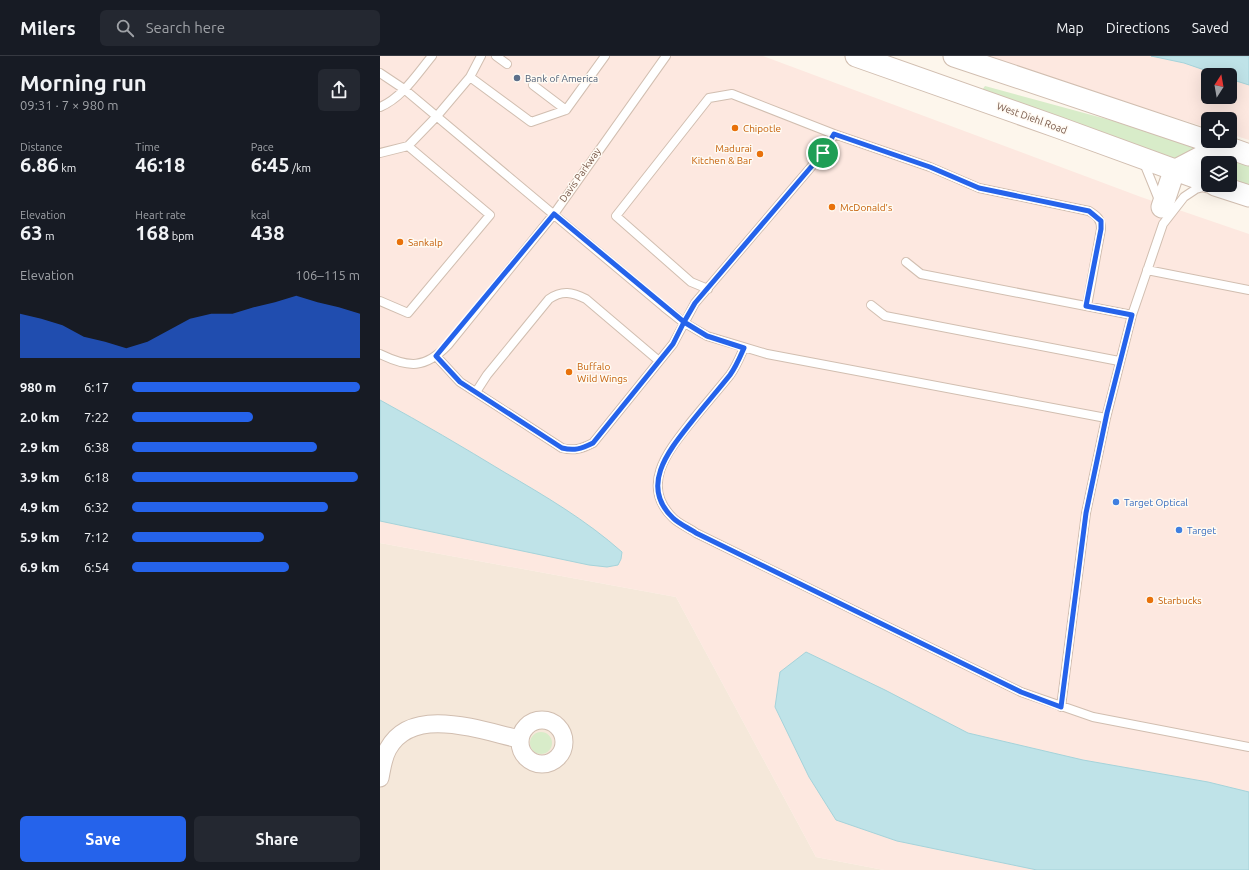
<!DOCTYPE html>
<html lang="en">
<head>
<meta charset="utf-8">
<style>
	:root { --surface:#171b24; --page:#242831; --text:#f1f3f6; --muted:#9ea1a6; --line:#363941; --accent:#2563eb }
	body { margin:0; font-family:Ubuntu,sans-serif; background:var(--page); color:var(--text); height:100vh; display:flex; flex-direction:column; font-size:15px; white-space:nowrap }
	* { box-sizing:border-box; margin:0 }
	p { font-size:13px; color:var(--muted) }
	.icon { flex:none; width:22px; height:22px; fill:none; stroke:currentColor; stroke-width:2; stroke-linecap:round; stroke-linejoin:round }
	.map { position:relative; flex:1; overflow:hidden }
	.sheet { display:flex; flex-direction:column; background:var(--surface); width:380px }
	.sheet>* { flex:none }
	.needle { width:26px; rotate:11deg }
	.fabs { position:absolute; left:821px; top:12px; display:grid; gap:8px }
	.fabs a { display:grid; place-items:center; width:36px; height:36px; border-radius:6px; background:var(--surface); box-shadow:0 4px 16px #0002; font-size:20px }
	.pin { position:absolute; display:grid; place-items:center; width:34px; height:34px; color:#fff; margin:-17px; border:2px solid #fff; border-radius:50%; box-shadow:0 1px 4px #0007 }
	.round { display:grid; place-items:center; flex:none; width:42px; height:42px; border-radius:6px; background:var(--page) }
	.summary { display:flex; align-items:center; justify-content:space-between; height:68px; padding:0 20px }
	h1 { font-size:22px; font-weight:600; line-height:30px }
	.metrics { display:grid; grid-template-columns:repeat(3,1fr); gap:6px; height:68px; padding:4px 20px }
	.metrics div { display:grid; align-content:center }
	.metrics b { font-size:20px; font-weight:600 }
	.metrics small { font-size:11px; font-weight:400 }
	.metrics p { font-size:11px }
	.chart { height:112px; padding:8px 20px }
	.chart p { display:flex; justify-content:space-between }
	.chart svg { width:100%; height:72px; margin-top:4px; fill:var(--accent); opacity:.7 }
	.action { display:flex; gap:8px; margin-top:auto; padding:8px 20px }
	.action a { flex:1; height:46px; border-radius:6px; background:var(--accent); color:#fff; font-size:16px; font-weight:600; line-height:46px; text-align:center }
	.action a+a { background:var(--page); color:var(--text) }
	ul { padding:0 20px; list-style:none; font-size:13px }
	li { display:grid; grid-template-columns:64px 48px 1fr; align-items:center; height:30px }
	li i { height:10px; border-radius:5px; background:var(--accent) }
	header { display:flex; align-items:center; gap:24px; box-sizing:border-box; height:56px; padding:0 20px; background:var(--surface); border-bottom:1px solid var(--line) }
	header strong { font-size:19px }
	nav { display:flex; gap:22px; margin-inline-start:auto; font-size:14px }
	.search { width:280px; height:36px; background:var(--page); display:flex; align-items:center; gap:10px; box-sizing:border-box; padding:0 14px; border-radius:6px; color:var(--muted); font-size:15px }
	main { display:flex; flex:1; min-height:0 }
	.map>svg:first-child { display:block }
	.residential { fill:#f5e8da }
	.commercial { fill:#fde8e0; fill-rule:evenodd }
	.green { fill:#d8ecc9 }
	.water { fill:#bfe3e8; stroke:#a5d3da }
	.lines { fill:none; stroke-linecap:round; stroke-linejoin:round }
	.service-casing { stroke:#d1beb0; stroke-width:10 }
	.minor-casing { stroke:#d1beb0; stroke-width:19 }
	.tertiary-casing { stroke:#d1beb0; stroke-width:23 }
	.service { stroke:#fff; stroke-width:8 }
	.minor { stroke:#fff; stroke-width:17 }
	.tertiary { stroke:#fff; stroke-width:21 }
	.route-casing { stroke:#fff; stroke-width:8 }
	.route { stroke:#2563eb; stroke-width:5 }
	.service-dot { fill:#5c6f8a; stroke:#fffaf3; stroke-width:1.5 }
	.food-dot { fill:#e8710a; stroke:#fffaf3; stroke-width:1.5 }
	.shop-dot { fill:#3f7fe0; stroke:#fffaf3; stroke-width:1.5 }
	.labels { text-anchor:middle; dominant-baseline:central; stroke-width:3; stroke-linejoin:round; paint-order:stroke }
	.service-label { font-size:10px; fill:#4e5e75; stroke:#fffaf3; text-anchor:start }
	.street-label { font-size:10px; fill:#7a5c4d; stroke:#fffaf3 }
	.food-label { font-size:10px; fill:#c56008; stroke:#fffaf3; text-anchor:start }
	.shop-label { font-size:10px; fill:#366cbe; stroke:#fffaf3; text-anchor:start }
</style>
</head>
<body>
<header>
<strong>Milers</strong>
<div class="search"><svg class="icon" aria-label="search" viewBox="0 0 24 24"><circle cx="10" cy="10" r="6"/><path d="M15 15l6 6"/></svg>Search here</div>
<nav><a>Map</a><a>Directions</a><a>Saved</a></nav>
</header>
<main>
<section class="sheet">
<div class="summary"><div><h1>Morning run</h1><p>09:31 · 7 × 980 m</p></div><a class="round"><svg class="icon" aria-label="share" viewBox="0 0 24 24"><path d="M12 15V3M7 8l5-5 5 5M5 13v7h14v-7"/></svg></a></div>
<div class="metrics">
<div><p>Distance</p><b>6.86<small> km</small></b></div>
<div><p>Time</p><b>46:18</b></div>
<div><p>Pace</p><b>6:45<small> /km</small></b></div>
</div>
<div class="metrics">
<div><p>Elevation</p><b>63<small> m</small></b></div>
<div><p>Heart rate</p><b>168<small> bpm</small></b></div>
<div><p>kcal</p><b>438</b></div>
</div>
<div class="chart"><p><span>Elevation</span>106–115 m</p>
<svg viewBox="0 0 160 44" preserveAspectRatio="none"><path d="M0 44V17L10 20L20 24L30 31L40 34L50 38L60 34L70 27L80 20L90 17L100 17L110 13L120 10L130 6L140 10L150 13L160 17V44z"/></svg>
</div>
<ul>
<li><b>980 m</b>6:17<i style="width:100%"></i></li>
<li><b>2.0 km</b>7:22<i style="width:53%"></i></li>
<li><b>2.9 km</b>6:38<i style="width:81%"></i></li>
<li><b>3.9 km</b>6:18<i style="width:99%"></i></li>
<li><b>4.9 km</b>6:32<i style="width:86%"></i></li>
<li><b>5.9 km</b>7:12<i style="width:58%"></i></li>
<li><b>6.9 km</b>6:54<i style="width:69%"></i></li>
</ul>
<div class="action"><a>Save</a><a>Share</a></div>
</section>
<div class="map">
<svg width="869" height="814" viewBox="0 0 869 814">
	<rect width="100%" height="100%" fill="#fdf6ec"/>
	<!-- residential -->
	<path class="residential" d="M0,487l296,54 140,260 68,13h-504z"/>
	<!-- commercial -->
	<path class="commercial" d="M0,0h383l378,141 108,37v636h-365l-68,-13 -140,-260 -296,-54z
		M610,0h259v84l-19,-6v-15h-22v9l-172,-54zM828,19h22v22h-22z"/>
	<!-- green -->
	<path class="green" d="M605,30l136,37 80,27 -19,14 -200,-74z
		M840,100l29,10v20l-19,-6v-17h-22z
		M150 687a11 11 0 1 1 22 0a11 11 0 1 1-22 0Z"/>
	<!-- water -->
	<path class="water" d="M771,0h98v29l-19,-6v-4h-11l-35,-12z
		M0,344c42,23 83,47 124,72 41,24 82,48 118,80l-1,7 -3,6 -11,2 -18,-2 -209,-44z
		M426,596l79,38 83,43 115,27 125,22 41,10v78h-212l-140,-29 -61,-21 -27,-43 -34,-70 5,-35z"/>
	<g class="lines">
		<defs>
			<path id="service" d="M116,0l11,8
				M0,17l24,16 260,218 19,15 24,14 60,18 339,64
				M90,21l61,45 35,-12 39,-54
				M153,29l33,25
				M0,51c22,-9 37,-33 52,-51
				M0,97l28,-7 29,-30 33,-39 11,-21
				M764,107l15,37
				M526,206l15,12 211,41
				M767,214l102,20
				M328,233l-17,-7 -75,-66 93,-118 23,-4 102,40
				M0,245l28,12 82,-98 -82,-69
				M491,249l14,11 234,45
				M364,292c-4,9 -8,19 -14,27 -13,16 -26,31 -39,47 -22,28 -52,63 -18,96 6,6 16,10 23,15l325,159 72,25 156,30
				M0,298c29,14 45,15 68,-9l106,-131 112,-158
				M56,300l24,26 102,66c12,3 19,1 31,-5l80,-99 22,-41 128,-150 11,-19 96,33 49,21 110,23c8,5 12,8 12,18l-14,77
				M96,336l11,-17 62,-76c13,-9 23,-7 37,0l73,62
				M681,651l25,-194 20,-95 26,-103 31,-91 21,-27 12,-8 11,-3"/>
			<path id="minor" d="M140 686a22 22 0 1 1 44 0a22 22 0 1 1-44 0Z
				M0,722c2,-10 3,-20 8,-29 24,-45 94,-18 131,-10"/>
			<path id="tertiary" d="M476,0l204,72 148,54
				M574,0l254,85
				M830,85l39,14
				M835,129l34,11
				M782,151l12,-36 48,-25"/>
		</defs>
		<!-- service casing -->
		<use href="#service" class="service-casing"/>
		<!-- minor casing -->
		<use href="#minor" class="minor-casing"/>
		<!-- tertiary casing -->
		<use href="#tertiary" class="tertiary-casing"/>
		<!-- service -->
		<use href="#service" class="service"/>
		<!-- minor -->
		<use href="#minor" class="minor"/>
		<!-- tertiary -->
		<use href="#tertiary" class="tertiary"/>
	</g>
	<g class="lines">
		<defs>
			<path id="route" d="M443,97l-128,150 -11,19 -130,-108 -118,142 24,26 102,66c12,3 19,1 31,-5l80,-99 11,-22 23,14 37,12c-4,9 -8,19 -14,27 -12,15 -25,30 -37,45 -22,28 -55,65 -20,98 6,6 16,10 23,15l325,159 40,15 25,-194 21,-100 25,-98 -46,-9 15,-77v-8l-12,-10 -110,-23 -49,-21 -96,-33 -11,19"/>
		</defs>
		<!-- route casing -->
		<use href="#route" class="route-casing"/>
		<!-- route -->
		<use href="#route" class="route"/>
	</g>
	<!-- markers -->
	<circle class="service-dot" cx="137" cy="22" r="4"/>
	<g class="food-dot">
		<circle cx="355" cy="72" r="4"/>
		<circle cx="380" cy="98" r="4"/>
		<circle cx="452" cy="151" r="4"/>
		<circle cx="20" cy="186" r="4"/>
		<circle cx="189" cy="316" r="4"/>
		<circle cx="770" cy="544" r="4"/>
	</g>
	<g class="shop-dot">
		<circle cx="736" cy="446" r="4"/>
		<circle cx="799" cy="474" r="4"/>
	</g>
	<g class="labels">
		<!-- service labels -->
		<g class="service-label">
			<text x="145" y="22">Bank of America</text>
		</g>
		<!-- street labels -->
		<g class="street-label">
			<text transform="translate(652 62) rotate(20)">West Diehl Road</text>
			<text transform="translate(200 119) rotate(-55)">Davis Parkway</text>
		</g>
		<!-- food labels -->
		<g class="food-label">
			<text x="363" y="72">Chipotle</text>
			<text x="372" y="92" text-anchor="end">Madurai<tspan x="372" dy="12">Kitchen &amp; Bar</tspan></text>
			<text x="460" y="151">McDonald's</text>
			<text x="28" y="186">Sankalp</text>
			<text x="197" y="310">Buffalo<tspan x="197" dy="12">Wild Wings</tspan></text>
			<text x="778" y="544">Starbucks</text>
		</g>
		<!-- shop labels -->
		<g class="shop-label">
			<text x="744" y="446">Target Optical</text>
			<text x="807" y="474">Target</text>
		</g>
	</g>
</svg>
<div class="fabs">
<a><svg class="needle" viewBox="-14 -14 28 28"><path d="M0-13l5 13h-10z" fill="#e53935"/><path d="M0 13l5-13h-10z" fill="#9ea1a6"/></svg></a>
<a><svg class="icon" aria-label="locate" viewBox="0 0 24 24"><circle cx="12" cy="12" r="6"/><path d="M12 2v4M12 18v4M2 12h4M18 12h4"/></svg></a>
<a><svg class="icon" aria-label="layers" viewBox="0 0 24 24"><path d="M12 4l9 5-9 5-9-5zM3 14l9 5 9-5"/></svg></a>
</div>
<div class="pin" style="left:443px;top:97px;background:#1e9e55"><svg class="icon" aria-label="arrive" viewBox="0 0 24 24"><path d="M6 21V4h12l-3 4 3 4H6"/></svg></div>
</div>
</main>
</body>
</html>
